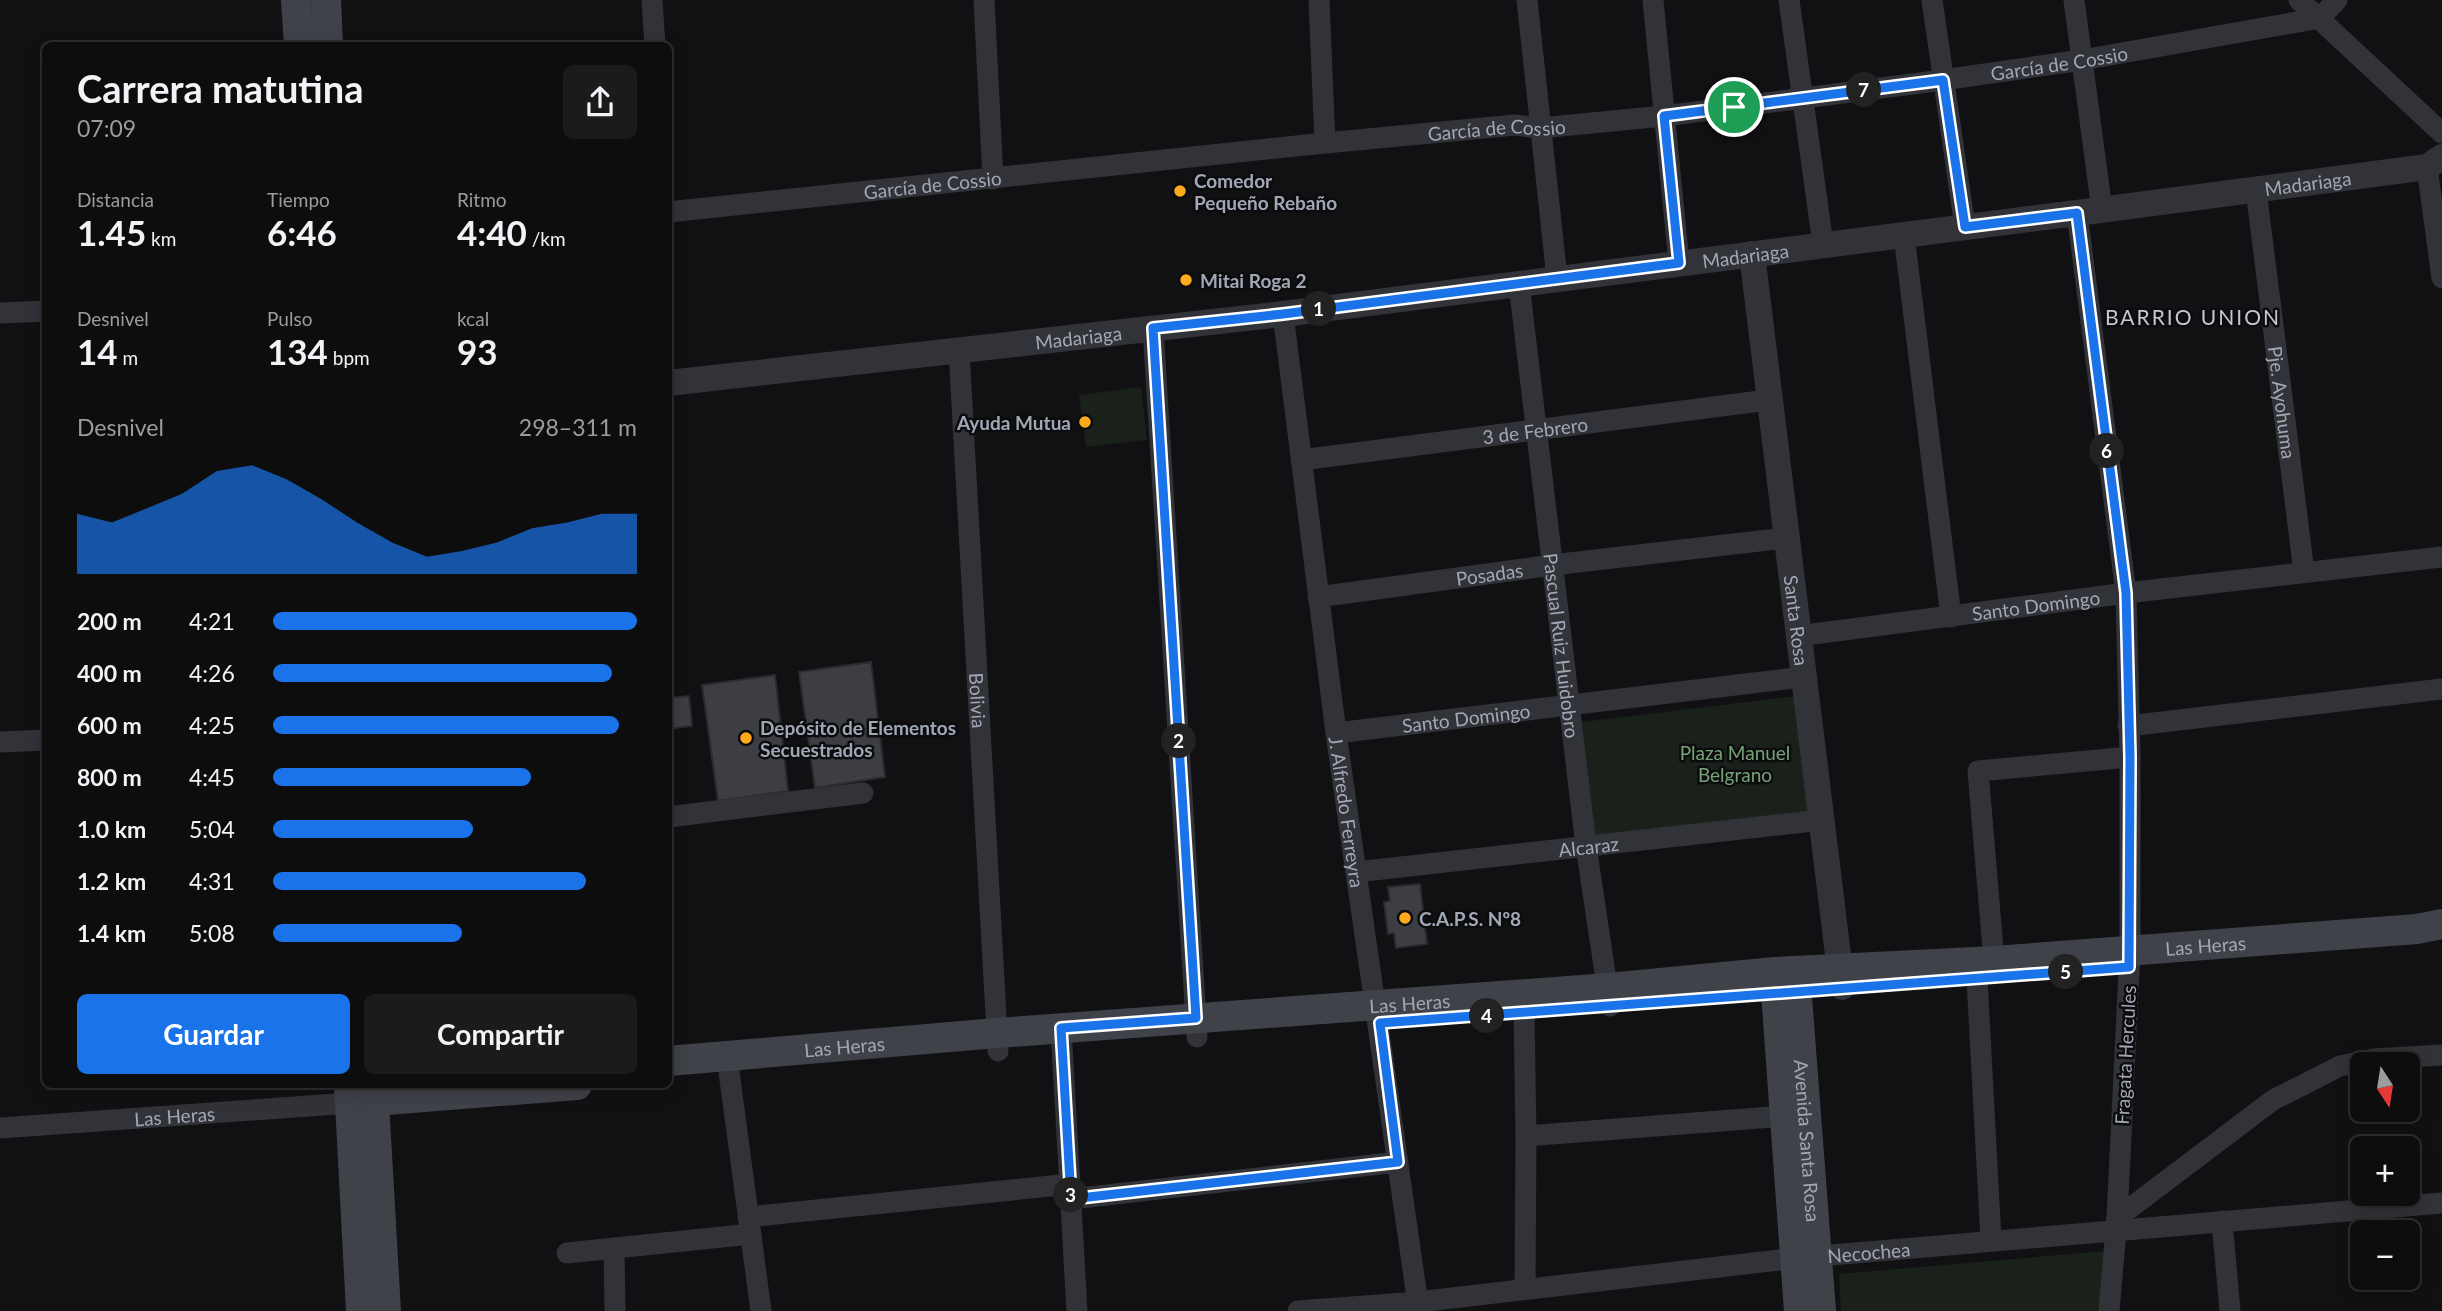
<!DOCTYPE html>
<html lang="es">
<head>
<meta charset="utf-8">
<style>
	:root { --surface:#0d0d0e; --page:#1b1b1c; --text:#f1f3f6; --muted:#9a9c9e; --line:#2d2d2e; --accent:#1a73e8 }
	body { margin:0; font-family:Lato,sans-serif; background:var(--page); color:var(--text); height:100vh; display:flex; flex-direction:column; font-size:26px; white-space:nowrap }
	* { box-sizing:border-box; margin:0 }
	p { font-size:23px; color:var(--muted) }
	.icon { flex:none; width:38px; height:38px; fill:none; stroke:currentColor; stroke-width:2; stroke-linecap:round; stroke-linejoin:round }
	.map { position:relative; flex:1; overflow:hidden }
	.panel { position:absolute; left:42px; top:42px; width:630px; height:1046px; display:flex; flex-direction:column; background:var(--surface); border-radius:10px; box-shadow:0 4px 18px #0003,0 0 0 2px var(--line) }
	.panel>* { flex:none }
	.needle { width:46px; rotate:168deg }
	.buttons { position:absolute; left:2350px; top:1052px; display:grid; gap:14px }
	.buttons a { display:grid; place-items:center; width:70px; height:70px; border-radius:10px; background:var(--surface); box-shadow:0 4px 18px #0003,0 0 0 2px var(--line); font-size:35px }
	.pin { position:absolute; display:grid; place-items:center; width:60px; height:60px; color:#fff; margin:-30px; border:4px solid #fff; border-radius:50%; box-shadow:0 2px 7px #0007 }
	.km { position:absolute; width:35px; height:35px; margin:-18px; border-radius:50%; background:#222; color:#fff; font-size:19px; line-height:35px; text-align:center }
	.round { display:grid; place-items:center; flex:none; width:74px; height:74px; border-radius:10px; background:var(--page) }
	.headline { display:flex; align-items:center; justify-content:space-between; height:119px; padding:0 35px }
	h1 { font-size:38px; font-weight:700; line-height:52px }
	.figures { display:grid; grid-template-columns:repeat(3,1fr); gap:10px; height:119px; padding:7px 35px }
	.figures div { display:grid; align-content:center }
	.figures b { font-size:35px; font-weight:700 }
	.figures small { font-size:19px; font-weight:400 }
	.figures p { font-size:19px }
	.chart { height:196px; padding:14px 35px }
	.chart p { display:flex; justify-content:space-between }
	.chart svg { width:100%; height:126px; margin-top:7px; fill:var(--accent); opacity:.7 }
	.action { display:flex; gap:14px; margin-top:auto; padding:14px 35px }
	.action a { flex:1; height:80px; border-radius:10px; background:var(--accent); color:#fff; font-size:28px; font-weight:700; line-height:80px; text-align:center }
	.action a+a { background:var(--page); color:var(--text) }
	ul { padding:0 35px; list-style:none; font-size:23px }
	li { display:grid; grid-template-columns:112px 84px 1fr; align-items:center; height:52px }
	li i { height:18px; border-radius:9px; background:var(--accent) }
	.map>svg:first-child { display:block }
	.green { fill:#19211a }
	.building { fill:#3d3e43; stroke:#2b2b2f; stroke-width:2 }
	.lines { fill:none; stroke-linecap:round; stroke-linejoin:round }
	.minor { stroke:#323338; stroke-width:21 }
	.tertiary { stroke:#323338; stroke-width:26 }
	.secondary { stroke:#404249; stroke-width:30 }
	.route-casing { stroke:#fff; stroke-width:14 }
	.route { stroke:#1a73e8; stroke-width:9 }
	.poi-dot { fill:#ffa91d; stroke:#0c0c0e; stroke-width:2.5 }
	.labels { text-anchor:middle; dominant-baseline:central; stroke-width:5; stroke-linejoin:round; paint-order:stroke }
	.street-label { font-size:19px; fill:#a1a8b5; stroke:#0c0c0e }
	.poi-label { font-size:19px; font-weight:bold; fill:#a1a8b5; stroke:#0c0c0e; text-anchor:start }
	.park-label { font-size:19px; fill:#76a277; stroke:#0c0c0e }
	.neighbourhood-label { font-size:21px; letter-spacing:2px; fill:#c3c7d1; stroke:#0c0c0e }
</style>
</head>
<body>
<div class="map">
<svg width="2442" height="1311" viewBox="0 0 2442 1311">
	<rect width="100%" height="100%" fill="#111113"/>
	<!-- green -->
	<path class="green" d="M1141,387l6,53 -61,7 -7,-52z
		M1796,696l13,118 -218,24 -9,-116z
		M2106,1251l-4,60h-261l-2,-37z"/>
	<!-- building -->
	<path class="building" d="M871,662l14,115 -70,11 -16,-116z
		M775,675l13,116 -70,10 -16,-116z
		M689,696l3,30 -24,3v-31z
		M1420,884l7,60 -31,4 -2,-15 -6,1 -4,-32 6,-1 -2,-14z"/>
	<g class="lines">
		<!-- minor -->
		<g class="minor">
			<path d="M652,0l3,46"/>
			<path d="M984,0l9,179"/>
			<path d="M1319,0l6,143"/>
			<path d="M1527,0l30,278"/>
			<path d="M1653,0l26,263"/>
			<path d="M1789,0l34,244"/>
			<path d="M1932,0l33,227"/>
			<path d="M2074,0l28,210"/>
			<path d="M2299,0l143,133"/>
			<path d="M2427,167l15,111"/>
			<path id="s1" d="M2256,190l48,382"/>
			<path id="s2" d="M668,212l657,-69 190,-18 25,3 124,-12 279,-36 139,-20 238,-42 17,-18"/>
			<path d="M2077,213l49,380 4,164v194l-13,267 -8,93"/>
			<path d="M1904,235l47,382"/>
			<path id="s3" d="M1519,284l67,562 24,160"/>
			<path d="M0,313l46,-2"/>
			<path id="s4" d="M1283,314l53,419 83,578"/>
			<path d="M1153,328l44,709"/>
			<path id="s5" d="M959,351l39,700"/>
			<path id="s6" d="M1301,460l467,-60"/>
			<path id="s7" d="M1318,597l234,-32 234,-27"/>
			<path id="s8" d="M1798,636l328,-43 316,-36"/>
			<path d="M2128,726l314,-37"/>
			<path id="s9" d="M1336,733l467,-56"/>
			<path d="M0,742l46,-2"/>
			<path d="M668,817l195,-24"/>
			<path id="s10" d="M1356,872l466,-52"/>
			<path d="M1994,961l-16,-190 152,-14"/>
			<path d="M1977,979l14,261"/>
			<path d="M1524,1013l2,123 -1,153"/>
			<path d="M1061,1029l16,282"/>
			<path d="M727,1057l34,254"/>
			<path id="s11" d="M0,1128l350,-25"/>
			<path d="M1526,1136l272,-21"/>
			<path d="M1071,1199l327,-37"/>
			<path d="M748,1217l322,-33"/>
			<path d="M2117,1218l156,-118 67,-34 34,-7 68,-4"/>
			<path d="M2222,1221l8,90"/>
			<path d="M614,1248l1,63"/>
			<path d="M567,1253l184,-19"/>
			<path id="s12" d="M1298,1311l120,-9 378,-44 646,-55"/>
		</g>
		<!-- tertiary -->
		<g class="tertiary">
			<path id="s13" d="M1752,254l90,733"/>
			<path id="s14" d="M668,383l615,-69 794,-101 350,-46 15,-10"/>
		</g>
		<!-- secondary -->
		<g class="secondary">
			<path d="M296,0l3,46"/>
			<path d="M326,0l2,46"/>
			<path id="s15" d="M1795,971l26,340"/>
			<path d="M1775,979l24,332"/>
			<path id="s16" d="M668,1061l329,-28 611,-45 167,-16 219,-11 423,-32 25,-5"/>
			<path d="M349,1085l12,226"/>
			<path d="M373,1085l13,226"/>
			<path d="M374,1101l203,-16"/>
		</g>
	</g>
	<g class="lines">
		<defs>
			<path id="route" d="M1943,80l22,147 112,-14 49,380 4,164 -1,210 -749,56 18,139 -327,37 -10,-171 135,-10 -43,-690 130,-14 396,-51 -15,-147z"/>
		</defs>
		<!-- route casing -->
		<use href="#route" class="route-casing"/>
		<!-- route -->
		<use href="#route" class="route"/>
	</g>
	<!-- markers -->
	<g class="poi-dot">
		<circle cx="1180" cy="191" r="7"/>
		<circle cx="1186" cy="280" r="7"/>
		<circle cx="1085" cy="422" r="7"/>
		<circle cx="746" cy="738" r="7"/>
		<circle cx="1405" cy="918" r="7"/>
	</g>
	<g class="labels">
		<!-- street labels -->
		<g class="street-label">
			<text stroke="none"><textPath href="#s2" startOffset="1400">García de Cossio</textPath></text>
			<text stroke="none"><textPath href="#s2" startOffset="833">García de Cossio</textPath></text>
			<text stroke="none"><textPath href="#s14" startOffset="1652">Madariaga</textPath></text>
			<text stroke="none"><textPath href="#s2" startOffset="266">García de Cossio</textPath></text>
			<text stroke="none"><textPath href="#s14" startOffset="1085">Madariaga</textPath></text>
			<text stroke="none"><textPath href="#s14" startOffset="413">Madariaga</textPath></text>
			<text stroke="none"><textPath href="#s1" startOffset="214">Pje. Ayohuma</textPath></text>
			<text stroke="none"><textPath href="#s6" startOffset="236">3 de Febrero</textPath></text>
			<text stroke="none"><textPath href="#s7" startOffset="173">Posadas</textPath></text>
			<text stroke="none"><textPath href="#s8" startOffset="240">Santo Domingo</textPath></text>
			<text stroke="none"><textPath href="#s13" startOffset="369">Santa Rosa</textPath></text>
			<text stroke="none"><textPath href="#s3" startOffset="364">Pascual Ruiz Huidobro</textPath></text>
			<text stroke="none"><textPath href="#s5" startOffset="350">Bolivia</textPath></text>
			<text stroke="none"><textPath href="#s9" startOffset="131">Santo Domingo</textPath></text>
			<text stroke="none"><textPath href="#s4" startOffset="502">J. Alfredo Ferreyra</textPath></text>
			<text stroke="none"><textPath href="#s10" startOffset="234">Alcaraz</textPath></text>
			<text stroke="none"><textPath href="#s16" startOffset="1542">Las Heras</textPath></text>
			<text stroke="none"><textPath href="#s16" startOffset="744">Las Heras</textPath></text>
			<text stroke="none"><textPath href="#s16" startOffset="177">Las Heras</textPath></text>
			<text transform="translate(2125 1055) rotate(-87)">Fragata Hercules</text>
			<text stroke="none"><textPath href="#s11" startOffset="175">Las Heras</textPath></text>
			<text stroke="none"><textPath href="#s15" startOffset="170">Avenida Santa Rosa</textPath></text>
			<text stroke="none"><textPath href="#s12" startOffset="574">Necochea</textPath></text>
		</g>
		<!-- poi labels -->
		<g class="poi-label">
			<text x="1194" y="180">Comedor<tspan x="1194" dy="22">Pequeño Rebaño</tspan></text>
			<text x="1200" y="280">Mitai Roga 2</text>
			<text x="1071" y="422" text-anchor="end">Ayuda Mutua</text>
			<text x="760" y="727">Depósito de Elementos<tspan x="760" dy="22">Secuestrados</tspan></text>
			<text x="1419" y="918">C.A.P.S. Nº8</text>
		</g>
		<!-- park labels -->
		<g class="park-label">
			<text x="1735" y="752">Plaza Manuel<tspan x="1735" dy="22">Belgrano</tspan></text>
		</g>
		<!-- neighbourhood labels -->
		<g class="neighbourhood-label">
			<text x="2193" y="316">BARRIO UNION</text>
		</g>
	</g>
</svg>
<div class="buttons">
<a><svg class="needle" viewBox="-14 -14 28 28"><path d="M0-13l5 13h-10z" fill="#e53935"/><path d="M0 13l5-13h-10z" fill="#9a9c9e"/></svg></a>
<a>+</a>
<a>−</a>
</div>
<div class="pin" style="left:1734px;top:107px;background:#1e9e55"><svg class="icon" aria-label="arrive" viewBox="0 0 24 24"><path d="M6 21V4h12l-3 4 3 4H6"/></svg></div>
<b class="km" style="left:1319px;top:309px">1</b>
<b class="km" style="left:1179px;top:741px">2</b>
<b class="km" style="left:1071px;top:1195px">3</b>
<b class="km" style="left:1487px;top:1016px">4</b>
<b class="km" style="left:2066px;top:972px">5</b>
<b class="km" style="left:2107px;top:451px">6</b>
<b class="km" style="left:1864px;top:90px">7</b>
<section class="panel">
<div class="headline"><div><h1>Carrera matutina</h1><p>07:09</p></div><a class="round"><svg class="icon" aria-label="share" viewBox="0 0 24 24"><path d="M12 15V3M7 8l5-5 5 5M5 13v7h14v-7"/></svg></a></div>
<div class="figures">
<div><p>Distancia</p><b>1.45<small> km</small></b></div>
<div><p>Tiempo</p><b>6:46</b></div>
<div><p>Ritmo</p><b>4:40<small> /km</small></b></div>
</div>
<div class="figures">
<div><p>Desnivel</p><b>14<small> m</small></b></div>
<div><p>Pulso</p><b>134<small> bpm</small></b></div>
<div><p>kcal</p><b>93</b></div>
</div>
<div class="chart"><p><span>Desnivel</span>298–311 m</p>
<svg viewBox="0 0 160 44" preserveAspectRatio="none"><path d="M0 44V23L10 26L20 21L30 16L40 8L50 6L60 11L70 18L80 26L90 33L100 38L110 36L120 33L130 28L140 26L150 23L160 23V44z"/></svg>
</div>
<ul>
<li><b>200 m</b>4:21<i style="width:100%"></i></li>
<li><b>400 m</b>4:26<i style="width:93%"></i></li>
<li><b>600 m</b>4:25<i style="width:95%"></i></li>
<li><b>800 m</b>4:45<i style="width:71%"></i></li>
<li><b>1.0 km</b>5:04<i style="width:55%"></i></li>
<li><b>1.2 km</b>4:31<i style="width:86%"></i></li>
<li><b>1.4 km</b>5:08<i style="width:52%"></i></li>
</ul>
<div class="action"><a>Guardar</a><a>Compartir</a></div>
</section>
</div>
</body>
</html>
